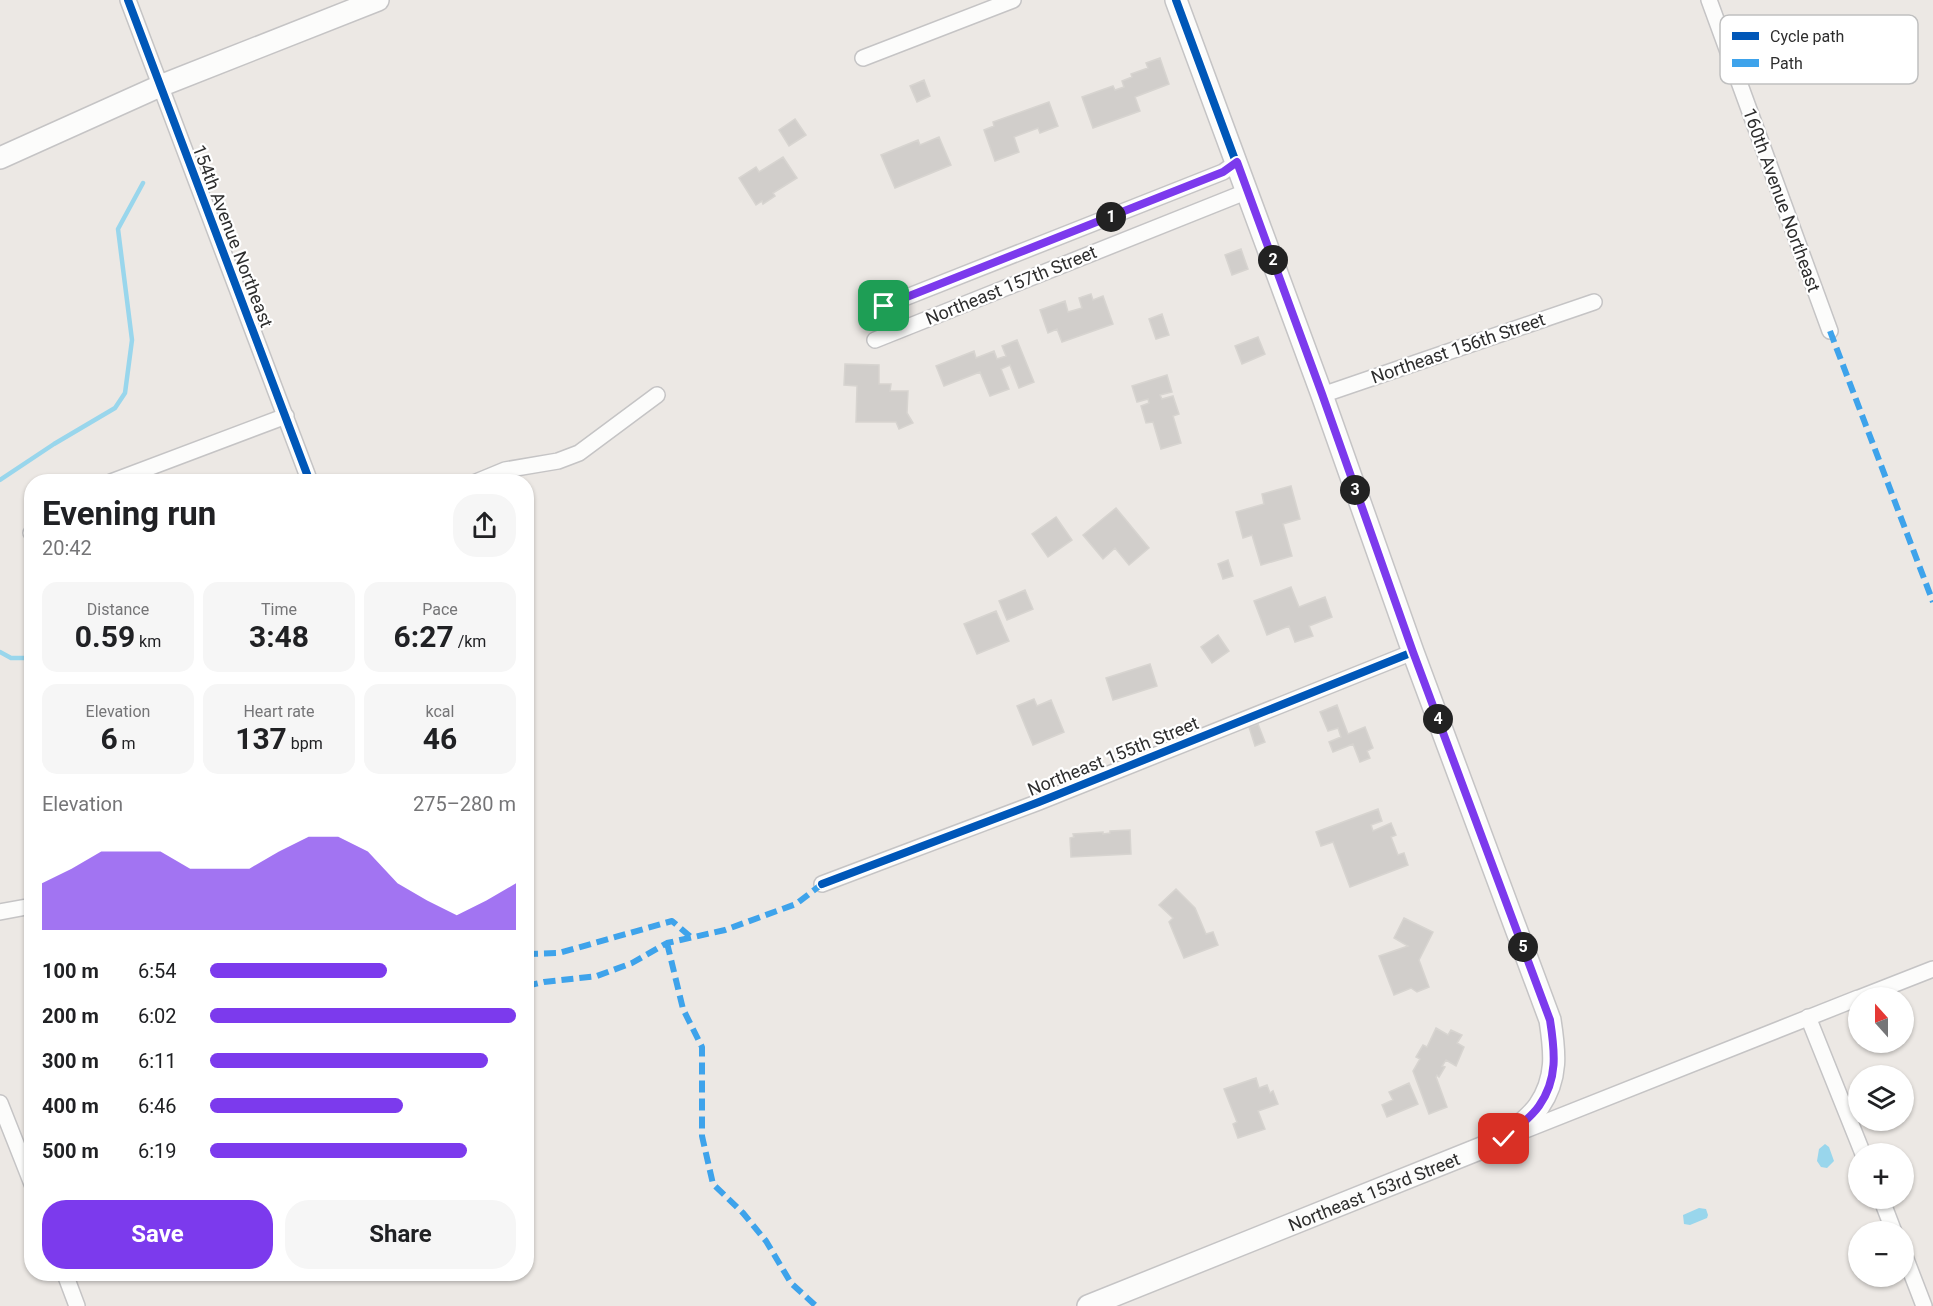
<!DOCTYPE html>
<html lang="en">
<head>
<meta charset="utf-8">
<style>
	:root { --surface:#fff; --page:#f6f6f6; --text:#202124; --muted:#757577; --accent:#7c3aed }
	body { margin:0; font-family:Roboto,sans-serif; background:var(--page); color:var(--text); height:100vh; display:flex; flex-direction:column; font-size:22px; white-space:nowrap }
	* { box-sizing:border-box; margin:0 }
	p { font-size:20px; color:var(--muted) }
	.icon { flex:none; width:33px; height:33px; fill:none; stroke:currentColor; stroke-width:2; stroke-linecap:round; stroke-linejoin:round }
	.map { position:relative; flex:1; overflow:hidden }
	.panel { position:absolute; left:24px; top:474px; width:510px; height:807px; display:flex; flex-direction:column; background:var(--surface); border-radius:24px; box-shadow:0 2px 4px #0004 }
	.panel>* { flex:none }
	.needle { width:39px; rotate:339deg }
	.buttons { position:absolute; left:1848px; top:987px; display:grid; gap:12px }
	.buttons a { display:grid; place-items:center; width:66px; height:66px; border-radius:50%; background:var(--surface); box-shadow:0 2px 4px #0004; font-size:30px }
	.pin { position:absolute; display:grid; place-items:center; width:51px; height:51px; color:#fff; margin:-26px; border-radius:12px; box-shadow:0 3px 9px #0006 }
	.km { position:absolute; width:30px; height:30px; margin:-15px; border-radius:50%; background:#222; color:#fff; font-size:16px; line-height:30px; text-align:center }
	.round { display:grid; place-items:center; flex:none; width:63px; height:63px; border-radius:24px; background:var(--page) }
	.overview { display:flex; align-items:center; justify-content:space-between; height:102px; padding:0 18px }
	h1 { font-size:33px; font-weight:700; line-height:45px }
	.figures { display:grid; grid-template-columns:repeat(3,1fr); gap:9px; height:102px; padding:6px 18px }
	.figures div { display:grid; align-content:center; border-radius:15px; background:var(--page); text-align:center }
	.figures b { font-size:30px; font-weight:700 }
	.figures small { font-size:16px; font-weight:400 }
	.figures p { font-size:16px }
	.chart { height:168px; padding:12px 18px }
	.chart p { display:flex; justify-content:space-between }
	.chart svg { width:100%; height:108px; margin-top:6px; fill:var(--accent); opacity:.7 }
	.button { display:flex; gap:12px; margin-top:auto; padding:12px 18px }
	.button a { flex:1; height:69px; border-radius:24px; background:var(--accent); color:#fff; font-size:24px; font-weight:700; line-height:69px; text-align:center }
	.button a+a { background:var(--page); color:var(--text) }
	ul { padding:0 18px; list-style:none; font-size:20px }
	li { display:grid; grid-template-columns:96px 72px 1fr; align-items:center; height:45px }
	li i { height:15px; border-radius:8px; background:var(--accent) }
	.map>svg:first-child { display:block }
	.water { fill:#99d6ec }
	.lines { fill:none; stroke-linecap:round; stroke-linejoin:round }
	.stream { stroke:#99d6ec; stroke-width:4.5 }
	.building { fill:#d1cecb; stroke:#d7d4d0; stroke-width:1.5 }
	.street-casing { stroke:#c5c4c5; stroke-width:18 }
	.secondary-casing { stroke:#c5c4c5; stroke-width:24 }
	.street { stroke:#fcfcfb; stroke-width:15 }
	.secondary { stroke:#fcfcfb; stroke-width:21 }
	.quiet { stroke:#3ea3eb; stroke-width:6; stroke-dasharray:12 6; stroke-linecap:butt }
	.cycleway-casing { stroke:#fff; stroke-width:11 }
	.cycleway { stroke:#0057b8; stroke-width:8 }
	.route-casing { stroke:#fff; stroke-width:12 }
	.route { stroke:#7c3aed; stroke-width:8 }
	.labels { text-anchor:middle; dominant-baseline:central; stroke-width:4.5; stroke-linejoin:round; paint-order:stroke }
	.street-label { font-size:18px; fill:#2e2e2e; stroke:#fff }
	.key { fill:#fff; stroke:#c0c0c0; stroke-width:1.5 }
	.key-label { font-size:16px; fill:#2e2e2e }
</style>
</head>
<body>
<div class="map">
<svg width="1933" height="1306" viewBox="0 0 1933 1306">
	<rect width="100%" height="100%" fill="#ece8e4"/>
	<!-- water -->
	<path class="water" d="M1825,1144l4,3 5,14 -7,7 -6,-1 -4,-6 2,-12z
		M1699,1208l7,1 2,6 -1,3 -17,7 -6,-1 -1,-9z"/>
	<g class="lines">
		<!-- stream -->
		<path class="stream" d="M0,480l54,-36 61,-36 10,-15 7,-53 -14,-111 25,-46
			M0,652l11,6h21"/>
	</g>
	<!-- building -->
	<path class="building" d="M1160,58l9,26 -34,13 5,14 -47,17 -11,-31 31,-11 2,4 9,-3 -2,-6 10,-4 -1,-3 17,-6 -2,-5z
		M924,80l6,16 -13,6 -7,-16z
		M1049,102l9,24 -18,7 -2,-5 -24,9 5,15 -24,9 -11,-31 10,-4 -1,-4z
		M795,119l11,16 -17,11 -10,-16z
		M939,137l12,28 -56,23 -14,-33 37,-15 2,5z
		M783,157l14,21 -24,15 2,3 -12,8 -1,-3 -6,4 -17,-27 17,-11 3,5z
		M1241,249l7,20 -16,6 -7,-20z
		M1091,294l2,6 10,-4 10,28 -51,18 -5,-13 -9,4 -8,-23 25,-9 3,11 14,-4 -3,-10z
		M1162,314l7,21 -13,4 -7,-20z
		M1258,337l7,17 -23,10 -7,-18z
		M1017,340l17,42 -15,6 -9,-23 -9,4 8,20 -19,7 -10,-24 -36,14 -8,-20 38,-15 2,7 18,-7 3,8 9,-3 -4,-10z
		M845,364l34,1v19h12l-1,7h18l-1,22 6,10 -14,6 -3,-7h-40l1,-36 -13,-1z
		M1167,375l5,17 -12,3 2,4 11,-3 6,18 -6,2 8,27 -20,6 -8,-27 -7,1 -5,-17 8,-3 -1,-4 -11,3 -5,-16z
		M1291,486l9,33 -17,5 9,32 -31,9 -9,-30 -9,3 -7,-26 28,-8 -2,-10z
		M1116,508l33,40 -20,17 -14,-17 -12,11 -20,-24z
		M1056,517l16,23 -24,17 -16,-23z
		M1228,560l5,16 -10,3 -5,-15z
		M1291,587l8,20 26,-10 7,20 -23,9 4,10 -18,6 -6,-16 -22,9 -13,-34z
		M1025,590l8,19 -26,11 -8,-19z
		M996,611l13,30 -32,13 -13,-30z
		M1218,635l11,16 -17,12 -11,-16z
		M1150,664l7,22 -44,14 -7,-22z
		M1034,699l3,7 14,-6 13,32 -31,13 -16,-39z
		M1337,705l11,29 17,-7 8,21 -6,3 3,7 -10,4 -7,-18 -20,8 -4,-10 12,-5 -3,-9 -10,3 -8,-19z
		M1258,724l7,18 -10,4 -6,-19z
		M1378,809l4,12 -11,4 2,6 18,-8 5,12 -5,2 7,18 6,-2 4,12 -58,22 -17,-45 -12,4 -5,-14z
		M1130,830l1,24 -60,3 -1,-19 4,-1 -1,-3 30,-2v2l7,-1v-2z
		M1176,889l19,19 11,26 7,-2 5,13 -34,13 -15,-36 4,-4 -14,-13z
		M1404,918l29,14 -14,28 10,27 -12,5 -6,-4 -17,7 -15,-39 29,-10 -14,-8z
		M1436,1028l12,7 3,-5 11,5 -5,8 7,4 -8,19 -10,-6 -4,6 3,1 -6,10 -2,-2 -1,2 11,30 -18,7 -16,-43 7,-12 -4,-2 7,-12 4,2z
		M1256,1078l3,10 8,-3 3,8 3,-2 5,13 -20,7 7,18 -27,9 -5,-14 4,-2 -13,-33z
		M1409,1083l9,21 -31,13 -5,-12 11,-5 -4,-8z"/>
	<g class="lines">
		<defs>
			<path id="street" d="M128,0l182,482
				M1709,0l121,331
				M863,58l150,-58
				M884,306l339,-134 14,-10
				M875,340l373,-149
				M1322,395l272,-93
				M111,482l175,-66
				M476,482l29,-12 53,-9 21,-8 78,-58
				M31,533h1
				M822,884l217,-82 374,-150
				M0,912l32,-6
				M1859,998l74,-29
				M1808,1017l55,137
				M0,1103l32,81
				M1518,1133l340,-135
				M1881,1198l13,34
				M1904,1254l20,52
				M65,1274l12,32"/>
			<g id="secondary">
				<path d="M0,158l160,-72 218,-86"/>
				<path id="s1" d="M1088,1306l416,-167c11,-10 26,-20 35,-33 19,-28 16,-54 11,-86l-137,-368 -91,-257 -146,-395"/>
			</g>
		</defs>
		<!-- street casing -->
		<use href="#street" class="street-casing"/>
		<!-- secondary casing -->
		<use href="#secondary" class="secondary-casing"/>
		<!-- street -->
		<use href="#street" class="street"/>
		<!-- secondary -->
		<use href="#secondary" class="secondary"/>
		<!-- quiet -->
		<path class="quiet" d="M1830,331l103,271
			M667,943l16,66 19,38v89l11,48 30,29 23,28 25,42 25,23
			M526,954l33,-1 113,-32 20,17
			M526,986l18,-4 53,-6 35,-13 35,-20 58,-13 71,-26 26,-20"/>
		<defs>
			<path id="cycleway" d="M128,0l182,482
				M1176,0l146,395 91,257 137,368c5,32 8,58 -11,86 -9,13 -24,23 -35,33
				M822,884l217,-82 374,-150"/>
		</defs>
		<!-- cycleway casing -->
		<use href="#cycleway" class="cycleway-casing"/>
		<!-- cycleway -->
		<use href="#cycleway" class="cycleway"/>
	</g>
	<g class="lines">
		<defs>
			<path id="route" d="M884,306l339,-134 14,-10 85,232 91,258 137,368c5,32 8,59 -11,86 -9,13 -24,23 -35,33"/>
		</defs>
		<!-- route casing -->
		<use href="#route" class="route-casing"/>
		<!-- route -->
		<use href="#route" class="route"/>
	</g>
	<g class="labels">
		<!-- street labels -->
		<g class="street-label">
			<text transform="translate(1782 200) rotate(70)">160th Avenue Northeast</text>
			<text transform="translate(233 236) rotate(69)">154th Avenue Northeast</text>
			<text transform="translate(1011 285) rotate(-22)">Northeast 157th Street</text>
			<text transform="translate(1458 348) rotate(-19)">Northeast 156th Street</text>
			<text transform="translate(1113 756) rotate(-22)">Northeast 155th Street</text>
			<text stroke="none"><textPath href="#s1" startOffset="308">Northeast 153rd Street</textPath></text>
		</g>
	</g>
	<!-- legend -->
	<rect x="1720" y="15" width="198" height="69" rx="9" class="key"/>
	<rect x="1732" y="32" width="27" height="8" fill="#0057b8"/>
	<rect x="1732" y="59" width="27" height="8" fill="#3ea3eb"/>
	<g class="key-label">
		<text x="1770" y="42">Cycle path</text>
		<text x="1770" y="69">Path</text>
	</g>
</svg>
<div class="buttons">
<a><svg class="needle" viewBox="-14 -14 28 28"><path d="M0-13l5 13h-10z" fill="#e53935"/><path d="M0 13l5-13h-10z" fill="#757577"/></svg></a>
<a><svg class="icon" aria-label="layers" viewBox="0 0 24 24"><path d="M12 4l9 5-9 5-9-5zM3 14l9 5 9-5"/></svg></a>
<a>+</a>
<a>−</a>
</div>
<div class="pin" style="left:884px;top:306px;background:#1e9e55"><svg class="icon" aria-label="arrive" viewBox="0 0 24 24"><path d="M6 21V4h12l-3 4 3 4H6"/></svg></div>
<div class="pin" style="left:1504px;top:1139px;background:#d93025"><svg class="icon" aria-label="check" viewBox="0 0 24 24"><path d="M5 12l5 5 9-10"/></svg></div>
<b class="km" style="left:1111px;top:217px">1</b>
<b class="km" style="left:1273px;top:260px">2</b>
<b class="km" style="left:1355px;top:490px">3</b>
<b class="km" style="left:1438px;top:719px">4</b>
<b class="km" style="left:1523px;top:947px">5</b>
<section class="panel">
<div class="overview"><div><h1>Evening run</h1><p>20:42</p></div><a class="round"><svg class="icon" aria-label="share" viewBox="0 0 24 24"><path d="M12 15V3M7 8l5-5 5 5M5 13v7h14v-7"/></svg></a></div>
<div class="figures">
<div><p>Distance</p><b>0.59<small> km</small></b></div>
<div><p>Time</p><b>3:48</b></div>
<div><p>Pace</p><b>6:27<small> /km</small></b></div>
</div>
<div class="figures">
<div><p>Elevation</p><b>6<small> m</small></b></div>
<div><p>Heart rate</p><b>137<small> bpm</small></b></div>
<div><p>kcal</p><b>46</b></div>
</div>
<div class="chart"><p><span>Elevation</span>275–280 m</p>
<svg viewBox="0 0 160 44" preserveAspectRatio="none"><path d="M0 44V25L10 19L20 12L30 12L40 12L50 19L60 19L70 19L80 12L90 6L100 6L110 12L120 25L130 32L140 38L150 32L160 25V44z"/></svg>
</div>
<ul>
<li><b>100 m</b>6:54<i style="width:58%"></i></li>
<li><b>200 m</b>6:02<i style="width:100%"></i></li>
<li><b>300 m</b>6:11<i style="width:91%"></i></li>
<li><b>400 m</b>6:46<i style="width:63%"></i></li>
<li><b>500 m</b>6:19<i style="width:84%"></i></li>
</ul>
<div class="button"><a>Save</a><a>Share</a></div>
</section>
</div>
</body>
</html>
